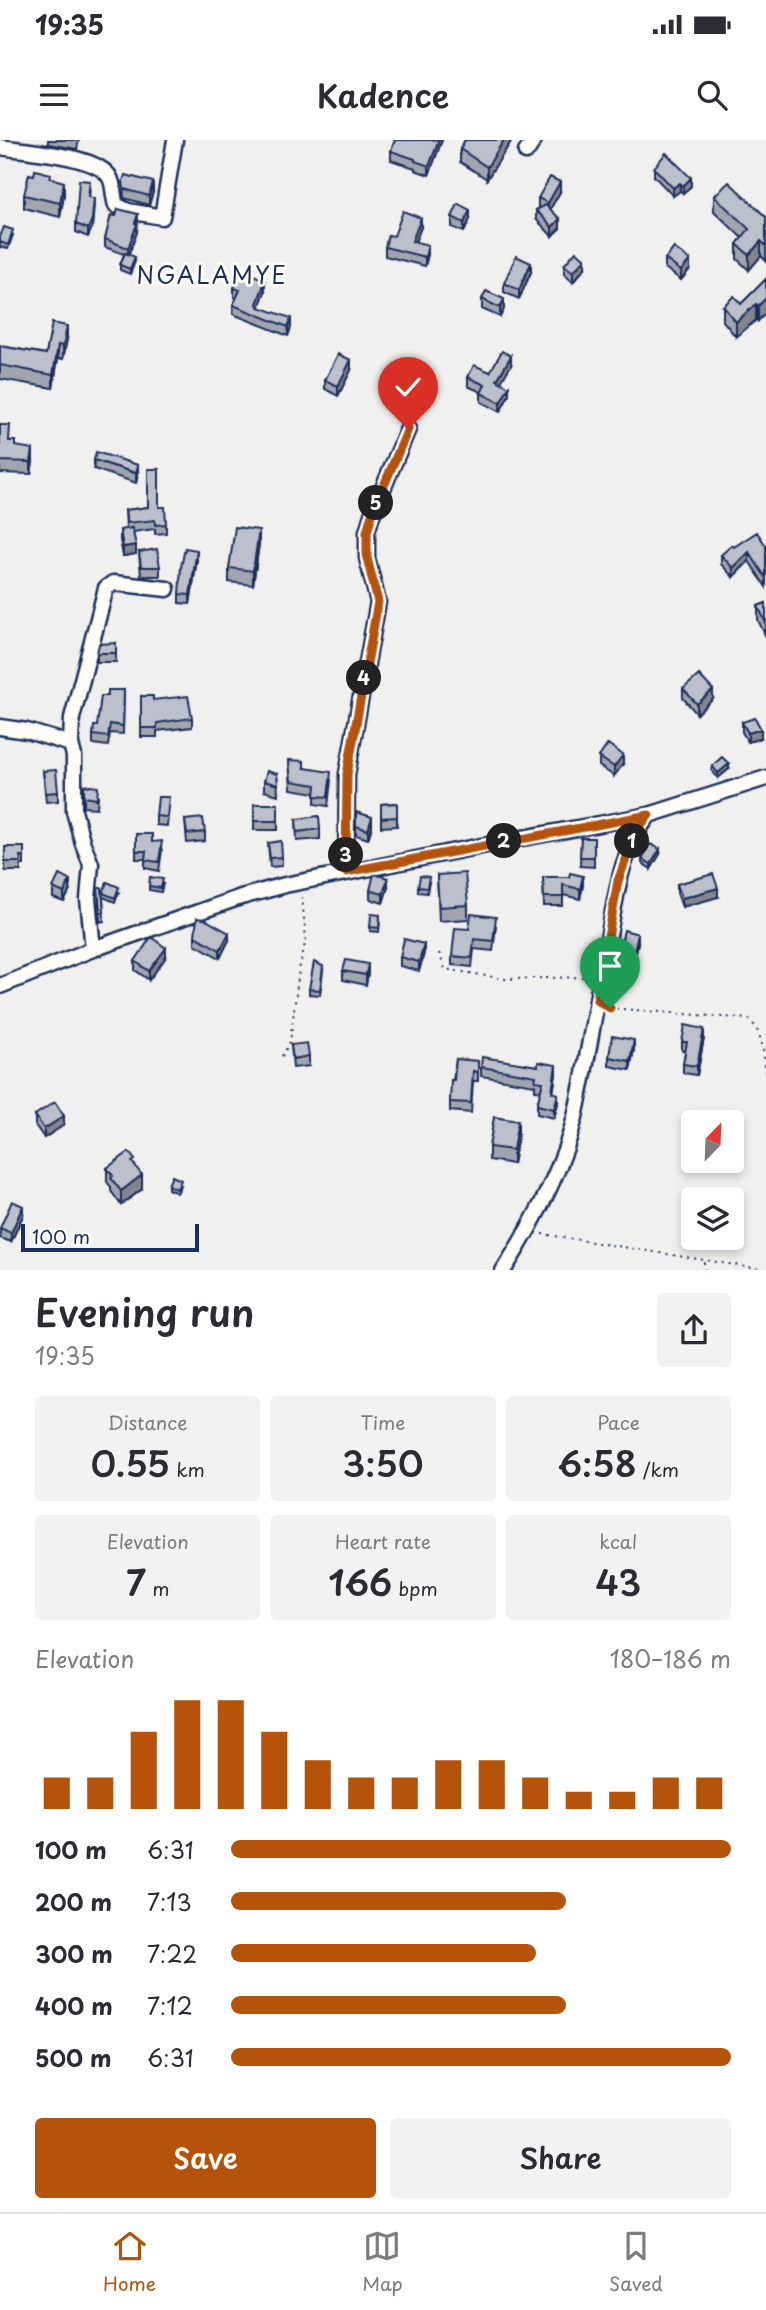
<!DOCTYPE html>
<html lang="en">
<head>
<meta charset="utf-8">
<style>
	:root { --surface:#fff; --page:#f2f2f3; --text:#2b2b33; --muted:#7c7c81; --line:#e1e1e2; --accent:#b45309 }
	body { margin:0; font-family:"Playpen Sans",sans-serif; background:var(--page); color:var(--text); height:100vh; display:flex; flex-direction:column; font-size:26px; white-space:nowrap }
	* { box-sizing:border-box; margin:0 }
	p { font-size:23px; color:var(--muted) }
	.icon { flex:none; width:38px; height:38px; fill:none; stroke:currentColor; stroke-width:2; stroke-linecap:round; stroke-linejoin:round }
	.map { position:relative; height:1130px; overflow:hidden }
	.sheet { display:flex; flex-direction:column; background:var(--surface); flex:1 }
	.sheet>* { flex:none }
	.needle { width:46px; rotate:23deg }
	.buttons { position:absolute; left:681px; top:970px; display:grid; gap:14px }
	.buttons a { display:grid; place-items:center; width:63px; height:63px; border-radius:7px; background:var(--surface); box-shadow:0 4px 10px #0003; font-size:35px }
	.scale { position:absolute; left:21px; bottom:18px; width:178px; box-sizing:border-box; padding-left:7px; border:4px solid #1b2f5e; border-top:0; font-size:19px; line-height:24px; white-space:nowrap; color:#1b2f5e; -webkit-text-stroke:5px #fdfcf7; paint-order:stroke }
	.pin { position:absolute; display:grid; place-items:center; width:60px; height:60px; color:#fff; margin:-72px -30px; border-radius:50% 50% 50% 0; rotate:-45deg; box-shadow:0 0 7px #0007 }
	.pin .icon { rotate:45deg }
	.km { position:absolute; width:35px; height:35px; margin:-18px; border-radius:50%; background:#222; color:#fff; font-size:19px; line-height:35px; text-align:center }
	.round { display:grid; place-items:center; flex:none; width:74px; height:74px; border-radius:7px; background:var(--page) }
	.summary { display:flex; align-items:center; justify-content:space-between; height:119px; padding:0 35px }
	h1 { font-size:38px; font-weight:600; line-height:52px }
	.stats { display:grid; grid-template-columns:repeat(3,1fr); gap:10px; height:119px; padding:7px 35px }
	.stats div { display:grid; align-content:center; border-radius:7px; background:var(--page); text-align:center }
	.stats b { font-size:35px; font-weight:600 }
	.stats small { font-size:19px; font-weight:400 }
	.stats p { font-size:19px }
	.chart { height:196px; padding:14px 35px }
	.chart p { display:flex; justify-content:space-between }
	.chart svg { width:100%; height:126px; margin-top:7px; stroke:var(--accent); stroke-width:6 }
	.cta { display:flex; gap:14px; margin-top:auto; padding:14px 35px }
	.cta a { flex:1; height:80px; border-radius:7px; background:var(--accent); color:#fff; font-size:28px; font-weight:600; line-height:80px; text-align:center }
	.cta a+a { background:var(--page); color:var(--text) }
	ul { padding:0 35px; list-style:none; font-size:23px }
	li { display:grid; grid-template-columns:112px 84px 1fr; align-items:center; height:52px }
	li i { height:18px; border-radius:9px; background:var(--accent) }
	.status { display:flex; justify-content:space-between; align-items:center; height:49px; padding:0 35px; background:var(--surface); direction:ltr }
	.status svg { height:19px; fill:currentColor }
	header { display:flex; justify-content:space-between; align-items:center; height:91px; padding:0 35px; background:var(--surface); font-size:32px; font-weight:600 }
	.tab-bar { display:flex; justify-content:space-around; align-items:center; height:98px; border-top:2px solid var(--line); background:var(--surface); font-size:19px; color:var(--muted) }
	.tab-bar a { display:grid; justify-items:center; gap:4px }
	.tab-bar .active { color:var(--accent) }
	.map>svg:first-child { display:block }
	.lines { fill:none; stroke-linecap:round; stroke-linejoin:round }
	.minor-casing { stroke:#1b2f5e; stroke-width:19 }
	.path { stroke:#1b2f5e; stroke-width:2; stroke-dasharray:2 5; stroke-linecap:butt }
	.minor { stroke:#fdfcf7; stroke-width:14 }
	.wall { fill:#a1a5ae; stroke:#1b2f5e; stroke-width:2 }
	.shaded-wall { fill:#83868d; stroke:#1b2f5e; stroke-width:2 }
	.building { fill:#bbc0ca; stroke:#1b2f5e; stroke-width:2 }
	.route-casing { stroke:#fff; stroke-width:14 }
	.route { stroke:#b45309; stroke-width:9 }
	.labels { text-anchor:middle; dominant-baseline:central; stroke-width:6; stroke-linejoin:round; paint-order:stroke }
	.quarter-label { font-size:23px; letter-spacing:2px; fill:#1b2f5e; stroke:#fdfcf7 }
</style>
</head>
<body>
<div class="status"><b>19:35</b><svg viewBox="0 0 49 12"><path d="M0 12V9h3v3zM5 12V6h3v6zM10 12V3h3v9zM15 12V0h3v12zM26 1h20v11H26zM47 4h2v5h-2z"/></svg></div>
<header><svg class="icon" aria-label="menu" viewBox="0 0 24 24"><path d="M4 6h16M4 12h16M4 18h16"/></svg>Kadence<svg class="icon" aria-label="search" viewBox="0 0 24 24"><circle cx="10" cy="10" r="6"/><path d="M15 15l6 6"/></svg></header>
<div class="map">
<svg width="766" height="1131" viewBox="0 0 766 1131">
	<rect width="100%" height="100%" fill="#f0f0ee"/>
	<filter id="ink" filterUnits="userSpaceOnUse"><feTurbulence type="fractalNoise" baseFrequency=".0143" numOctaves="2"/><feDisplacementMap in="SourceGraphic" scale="14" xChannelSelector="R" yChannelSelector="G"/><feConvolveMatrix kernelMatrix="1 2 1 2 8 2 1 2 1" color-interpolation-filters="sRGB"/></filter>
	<g filter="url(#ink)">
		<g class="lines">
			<defs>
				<path id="minor" d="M0,7c24,4 99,8 110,31 4,7 3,19 6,27l12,6 34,6 13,-77
					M526,12l8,-12
					M0,587l27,4 44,13 3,12v55l9,33 8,20 -3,35 5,50
					M71,604l1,-26 34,-130 7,-5 54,6
					M346,732l1,-98 31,-172 -11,-44v-26l5,-17 36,-86
					M0,846l93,-37 148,-52 44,-12 232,-46 132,-24 117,-37
					M503,1131c30,-47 59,-100 72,-154 13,-57 21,-115 32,-172 9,-46 12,-92 42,-130"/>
			</defs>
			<!-- minor casing -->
			<use href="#minor" class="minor-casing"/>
			<!-- path -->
			<path class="path" d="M439,813l6,16 60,10 81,-2
				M609,868l140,11c14,13 14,35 17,53
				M282,916l8,-14 9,-72 7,-31 -4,-42
				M542,1094l224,36
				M704,1122l1,9"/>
			<!-- minor -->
			<use href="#minor" class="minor"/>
		</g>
		<!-- wall -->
		<path class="wall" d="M48,0h31l-2,9 -29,-5z
			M395,0h47l-13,35 -14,-5v-2l-24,-8v-9z
			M465,0h47l-25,39 -27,-17v-13z
			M654,28l37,18 -8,7 -3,-2 -7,5 -19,-20z
			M51,39l13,16 -4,22 -36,-9v-13z
			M123,41l30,11 -4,13 -25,-7z
			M90,49l-1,8 5,9 -2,21 -4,10 -12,-5v-8z
			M560,52l-10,17 10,19 -8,8 -16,-17v-9l3,-2 -1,-1v-9z
			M714,56l52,21v44l-5,-5 -12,14 -12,-11v-15l5,-6 -28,-27z
			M138,74l-1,18 -8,22 6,7 -5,13 -10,-4v-5l4,-11 -19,-7v-8l11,-23z
			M452,77l18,2 -6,13 -12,-5z
			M421,87l-6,15 13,12 -3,12 -40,-10v-9l9,-11z
			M13,95l-5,14 -8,-2v-10z
			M665,119l25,10 -9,11 -16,-12z
			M564,125l21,3 -12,14 -9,-8z
			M531,132l-12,27 -15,-7v-9z
			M766,139l-8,42 -2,-1 -20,17 -13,-16v-15l18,-2z
			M234,148l31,3 -6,16 32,20 -3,9 -55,-22v-9l3,-7 -2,-1z
			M482,159l22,10 -4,8 -18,-8z
			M67,199l-4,20 -5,-1 -5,30 -53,-9v-33l46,8z
			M511,225l-11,17 9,13 -9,17 -19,-10v-10l-13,-6v-9l22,-5z
			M351,230l-13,26 -13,-7v-9z
			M0,285l10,16 23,20 -2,13 -31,-1z
			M94,320l44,14 -2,9 -42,-14z
			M148,367h11l7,17v9l-11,1v-5l-22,3 3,22 -13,2 -3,-16v-10l6,-1 -1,-19z
			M259,404l-6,41 -24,-3v-14z
			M766,406v41l-17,-26 -16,16 -12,-13v-9l13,-8z
			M139,412l21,15v9h-19z
			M197,419l-7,45 -11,-1v-9z
			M766,463v34l-8,-17v-14z
			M116,503v19h-19v-9z
			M683,549l30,10 -16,15 -14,-16z
			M124,550l-1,44 -13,-1 -2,13 -15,-2v-9l4,-9 11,-30z
			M141,556l12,4 39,18v9l-35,4v6h-16z
			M742,582l19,16 -13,4 -6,-10z
			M599,617l24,7 -9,12 -15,-10z
			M289,620l15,8 27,12 -3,26 -13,-2v-11l-24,-4z
			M712,626l17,3 -11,9 -6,-7z
			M43,631l15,21v9l-12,1z
			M277,634l1,21 -14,-4v-10z
			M84,645l14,11 -1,12 -13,-1z
			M397,663v23l-16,1v-23z
			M254,664h24v26h-24z
			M169,667l-2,19 -11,-1v-9z
			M356,672l16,14 -4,13 -12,-4z
			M296,679l24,10v10l-23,2z
			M185,680l20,12v9l-18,2z
			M136,694l16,8 10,8 -3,21 -14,-3v-9h-9z
			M581,698h13v29l-14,-1z
			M268,703l14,14v9l-12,1z
			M5,707h19v18h-3v6h-16z
			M660,714l-9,15 -9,-6v-4z
			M437,735l31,30v14l-29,2z
			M543,737l40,8 -3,14 -17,-4v11h-19z
			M429,742l-2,11 -9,-1v-5z
			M163,744l-2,8 -12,-2v-4z
			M677,744l41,13 -36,10 -5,-14z
			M388,747l-5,16 -13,-4v-9z
			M53,748l17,2 -6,12 -11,-4z
			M98,748l5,5 16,-1 -4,10 -12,-5 1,24 -4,1z
			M380,780l-1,12 -9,-1v-4z
			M496,786l-3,25 -19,-2 -2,18 -20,-2v-9l17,-27z
			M195,796l34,4 -9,18 -25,-14z
			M638,803l-5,23 -14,-3v-10z
			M424,813l-5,18 -19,-5v-9z
			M166,817l-17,23 -14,-10v-9z
			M323,831l-3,24 -11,-1v-5z
			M343,831l25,2 -2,12 -23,-5z
			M704,898l-7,37 -14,-2v-9l2,-13h-3v-9z
			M291,905l18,11v10l-16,2z
			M634,909l-4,21 -21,-4v-9z
			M456,919l22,12v10h-5l-2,32 -21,-2v-9z
			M481,927l75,7 -3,18 5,11 -4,15 -17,-4v-9l4,-14 -6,-1v-5l-54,-9z
			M35,975l29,10 -20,13 -9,-13z
			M518,995l-5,29 -24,-4v-13z
			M135,1025l7,24 -21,16 -10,-14v-4l-4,-5v-14z
			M168,1045h13l-4,8 -9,-4z
			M23,1075l-12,27 -11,-4v-10z"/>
		<!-- shaded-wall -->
		<path class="shaded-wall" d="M439,0h3l-13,35v-9z
			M504,0h8l-25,39v-12z
			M691,38v8l-8,7v-7z
			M64,42v13l-4,22v-14z
			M153,42v10l-4,13v-9z
			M560,42v10l-12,21v-10z
			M680,43v8l-7,5v-8z
			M94,58l-2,29 -4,10v-8z
			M470,70v9l-6,13v-9z
			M138,74l-1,18 -9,24v-8l7,-25z
			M421,78v9l-9,23v-9z
			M560,79v9l-8,8v-9z
			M761,101v15l-12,14v-15z
			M428,105v9l-3,12v-9z
			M135,117v4l-5,13v-5z
			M585,119v9l-12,14v-10z
			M690,120v9l-9,11v-9z
			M531,123v9l-12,27v-9z
			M265,141v10l-8,23v-10z
			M766,158v15l-8,8v-15z
			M504,159v10l-4,8v-9z
			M756,164v16l-20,17v-15z
			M291,178v9l-3,9v-9z
			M67,186v13l-4,20v-13z
			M58,205v13l-5,30v-13z
			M511,216v9l-14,24v-9z
			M351,220v10l-13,26v-10z
			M509,247v8l-9,17v-9z
			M33,309v12l-2,13v-12z
			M138,325v9l-2,9v-10z
			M259,390v14l-6,41v-14z
			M136,405v9l-13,2v-9z
			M197,410v9l-7,45v-9z
			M749,412v9l-16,16v-9z
			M713,550v9l-16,15v-10z
			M761,589v9l-13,4v-9z
			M623,615v9l-9,12v-9z
			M729,624v5l-11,9v-5z
			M372,677v9l-4,13v-9z
			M660,709v5l-9,15v-5z
			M583,736v9l-3,14v-10z
			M388,738v9l-5,16v-9z
			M70,740v10l-6,12v-9z
			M718,748v9l-36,10v-9z
			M229,793v7l-9,18v-8z
			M638,794v9l-5,23v-10z
			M424,804v9l-5,18v-9z
			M166,808v9l-17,23v-9z
			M368,824v9l-2,12v-10z
			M704,889v9l-7,37v-9z
			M634,900v9l-4,21v-9z
			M556,925v9l-4,27v-9z
			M558,954v9l-4,15v-9z
			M64,976v9l-20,13v-9z
			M518,981v14l-5,29v-14z
			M142,1035v14l-21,16v-14z
			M23,1066v9l-12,27v-9z"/>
		<!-- building -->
		<path class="building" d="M395,0h44l-10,26 -14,-5v-2l-24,-8z
			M465,0h39l-17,27 -27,-18z
			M666,13l25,25 -8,8 -3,-3 -7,5 -19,-20z
			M35,30l16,4 -1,4 14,4 -4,21 -36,-8 5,-21 5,1z
			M125,35l28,7 -4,14 -25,-7 -1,-8z
			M550,37l10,5 -12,21 -10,-5z
			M79,40l11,1 -2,16 6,1 -2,21 -4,10 -12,-5z
			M729,42l37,35v29l-5,-5 -12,14 -12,-11 12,-15 -35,-33z
			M458,64l12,6 -6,13 -12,-6z
			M546,65l14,14 -8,8 -16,-17z
			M118,69l20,5 -3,9 2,1 -9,24 -23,-9 6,-24 5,1z
			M403,71l18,7 -9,23 16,4 -3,12 -40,-10 3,-12 6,1z
			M4,87l9,3 -5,15 -8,-3v-5z
			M674,108l16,12 -9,11 -16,-12z
			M576,111l9,8 -12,13 -9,-7z
			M125,113l10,4 -5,12 -10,-4z
			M516,116l15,7 -12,27 -15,-7z
			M247,131l18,10 -8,23 2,3 32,11 -3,9 -55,-22 7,-15 -6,-2 6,-16 6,2z
			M766,139v19l-8,8 -2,-2 -20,18 -13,-16 11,-10 7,8z
			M486,151l18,8 -4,9 -18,-9z
			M52,183l15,3 -4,20 -5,-1 -5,30 -53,-10v-19l46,8z
			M502,211l9,5 -14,24 12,7 -9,16 -19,-10 4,-8 -17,-8 6,-12 16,7z
			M338,214l13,6 -13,26 -13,-6z
			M0,285h10l-1,16h6v5l18,3 -2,13 -31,-1z
			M96,312l42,13 -2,8 -42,-13z
			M148,329h11v38h6l1,17 -11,1v-5l-28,3 -2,-13 23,-3z
			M235,387l24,3 -6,41 -24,-3z
			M132,388l4,17 -13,2 -3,-17z
			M757,392l9,14v32l-17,-26 -16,16 -12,-13 11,-10 2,2z
			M185,408l12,2 -7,45 -11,-1 2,-27z
			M157,409l3,18h-19l-2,-15z
			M766,463v20l-8,-17z
			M116,503v10h-19l2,-9z
			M699,535l14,15 -16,14 -14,-15z
			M108,550h16l-1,36 -13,-2 -2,13 -15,-2 1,-9h3l4,-30h7z
			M141,556h12v4l35,-4 4,22 -35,5v5h-16z
			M755,578l6,11 -13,4 -6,-11z
			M608,604l15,11 -9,12 -15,-10z
			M722,617l7,7 -11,9 -6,-7z
			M289,620l15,1v7l27,4 -3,25 -13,-1 1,-11 -25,-4z
			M56,630l2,22 -12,1 -3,-22z
			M267,631l10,3 1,11 -14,-4z
			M84,645l14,2 -1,12 -13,-2z
			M158,657h11l-2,20 -11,-1z
			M397,663v14l-16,1v-14z
			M254,664h24v17h-24z
			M356,672l16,5 -4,13 -12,-4z
			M319,676l1,13 -23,3 -1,-13z
			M203,678l2,14 -18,2 -2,-14z
			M136,694h16v8l10,-1 -3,21 -14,-2 1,-9h-10z
			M581,698h13v19h-14z
			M281,701l1,16 -12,1 -2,-15z
			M650,704l10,5 -9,15 -9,-5z
			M5,707h19v9h-4l1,6h-16z
			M465,733l3,32 -29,2 -2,-32z
			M570,733l13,3 -3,13 -17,-4v12h-19l-1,-20h26z
			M374,734l14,4 -5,16 -13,-4z
			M713,734l5,14 -36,10 -5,-14z
			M59,735l11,5 -6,13 -11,-5z
			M420,736l9,1 -2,11 -9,-1z
			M150,737l13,2 -2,9 -12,-2z
			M107,742l12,5 -4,11 -12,-5z
			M98,748h4l2,24h-4z
			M371,774l9,1 -1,13 -9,-1z
			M471,774l25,3 -3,24 -19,-2 -2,19 -20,-2 3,-28 14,1z
			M197,778l7,1 25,14 -9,17 -25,-14z
			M624,790l14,4 -5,22 -14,-3z
			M151,797l15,11 -17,23 -14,-10z
			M404,799l20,5 -5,18 -19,-5z
			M346,820l22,4 -2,11 -23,-4z
			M314,822l9,4 -3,24 -11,-1z
			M685,885l19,4 -7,37 -14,-2 4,-22h-5z
			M612,896l22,4 -4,21 -21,-4z
			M307,903l2,13 -16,3 -2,-14z
			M482,917l56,9v-4l18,3 -4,27 6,2 -4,15 -17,-4 6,-23 -8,-1 1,-5 -55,-9z
			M456,919l22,2v11l-5,-1 -2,32 -21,-1 1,-22h3z
			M55,962l9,14 -20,13 -9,-14z
			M494,977l24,4 -5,29 -24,-3z
			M129,1012l6,8 -3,2 10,13 -21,16 -10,-13 2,-2 -6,-8z
			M172,1036l9,4 -4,9 -9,-4z
			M12,1061l11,5 -12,27 -11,-5z"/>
	</g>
	<g class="lines" filter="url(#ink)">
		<defs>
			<path id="route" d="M408,289l-36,85 -5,18v26l11,44 -31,172 -1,98 303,-57 -13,16 -18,50 -21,119 13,8"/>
		</defs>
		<!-- route casing -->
		<use href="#route" class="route-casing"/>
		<!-- route -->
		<use href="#route" class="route"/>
	</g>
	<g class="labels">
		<!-- quarter labels -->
		<g class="quarter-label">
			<text x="212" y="134">NGALAMYE</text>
		</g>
	</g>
</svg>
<div class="buttons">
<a><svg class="needle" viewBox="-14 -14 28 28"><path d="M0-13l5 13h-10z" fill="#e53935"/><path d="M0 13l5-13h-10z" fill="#7c7c81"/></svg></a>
<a><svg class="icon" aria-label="layers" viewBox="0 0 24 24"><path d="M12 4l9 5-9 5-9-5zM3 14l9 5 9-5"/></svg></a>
</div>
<div class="scale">100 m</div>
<div class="pin" style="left:610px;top:868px;background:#1e9e55"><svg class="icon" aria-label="arrive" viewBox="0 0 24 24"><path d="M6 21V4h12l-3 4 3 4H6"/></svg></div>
<div class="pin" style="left:408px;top:289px;background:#d93025"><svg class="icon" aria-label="check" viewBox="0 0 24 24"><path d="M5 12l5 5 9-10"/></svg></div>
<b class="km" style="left:632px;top:701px">1</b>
<b class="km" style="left:504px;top:701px">2</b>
<b class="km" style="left:346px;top:715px">3</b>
<b class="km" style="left:364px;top:538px">4</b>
<b class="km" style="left:376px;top:363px">5</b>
</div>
<section class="sheet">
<div class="summary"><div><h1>Evening run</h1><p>19:35</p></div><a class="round"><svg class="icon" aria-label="share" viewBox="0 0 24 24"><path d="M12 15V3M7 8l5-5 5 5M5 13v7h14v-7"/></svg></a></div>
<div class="stats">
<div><p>Distance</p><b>0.55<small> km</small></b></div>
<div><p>Time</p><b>3:50</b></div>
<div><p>Pace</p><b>6:58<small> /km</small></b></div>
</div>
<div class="stats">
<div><p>Elevation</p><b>7<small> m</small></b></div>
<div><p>Heart rate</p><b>166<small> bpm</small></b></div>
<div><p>kcal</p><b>43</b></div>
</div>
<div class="chart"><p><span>Elevation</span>180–186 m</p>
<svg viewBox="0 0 160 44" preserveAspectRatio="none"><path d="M5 44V33M15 44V33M25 44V17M35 44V6M45 44V6M55 44V17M65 44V27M75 44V33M85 44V33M95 44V27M105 44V27M115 44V33M125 44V38M135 44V38M145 44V33M155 44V33"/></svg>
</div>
<ul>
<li><b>100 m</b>6:31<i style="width:100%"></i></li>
<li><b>200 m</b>7:13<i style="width:67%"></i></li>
<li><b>300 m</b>7:22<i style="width:61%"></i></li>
<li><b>400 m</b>7:12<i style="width:67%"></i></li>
<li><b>500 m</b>6:31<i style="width:100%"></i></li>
</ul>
<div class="cta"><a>Save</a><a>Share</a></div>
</section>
<nav class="tab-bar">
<a class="active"><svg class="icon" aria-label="home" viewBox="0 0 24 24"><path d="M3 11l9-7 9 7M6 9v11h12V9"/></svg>Home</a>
<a><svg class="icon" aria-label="map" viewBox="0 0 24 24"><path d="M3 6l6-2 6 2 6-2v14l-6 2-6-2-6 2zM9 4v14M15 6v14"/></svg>Map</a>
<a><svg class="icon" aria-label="saved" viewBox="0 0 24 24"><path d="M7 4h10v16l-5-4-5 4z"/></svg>Saved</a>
</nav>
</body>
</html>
